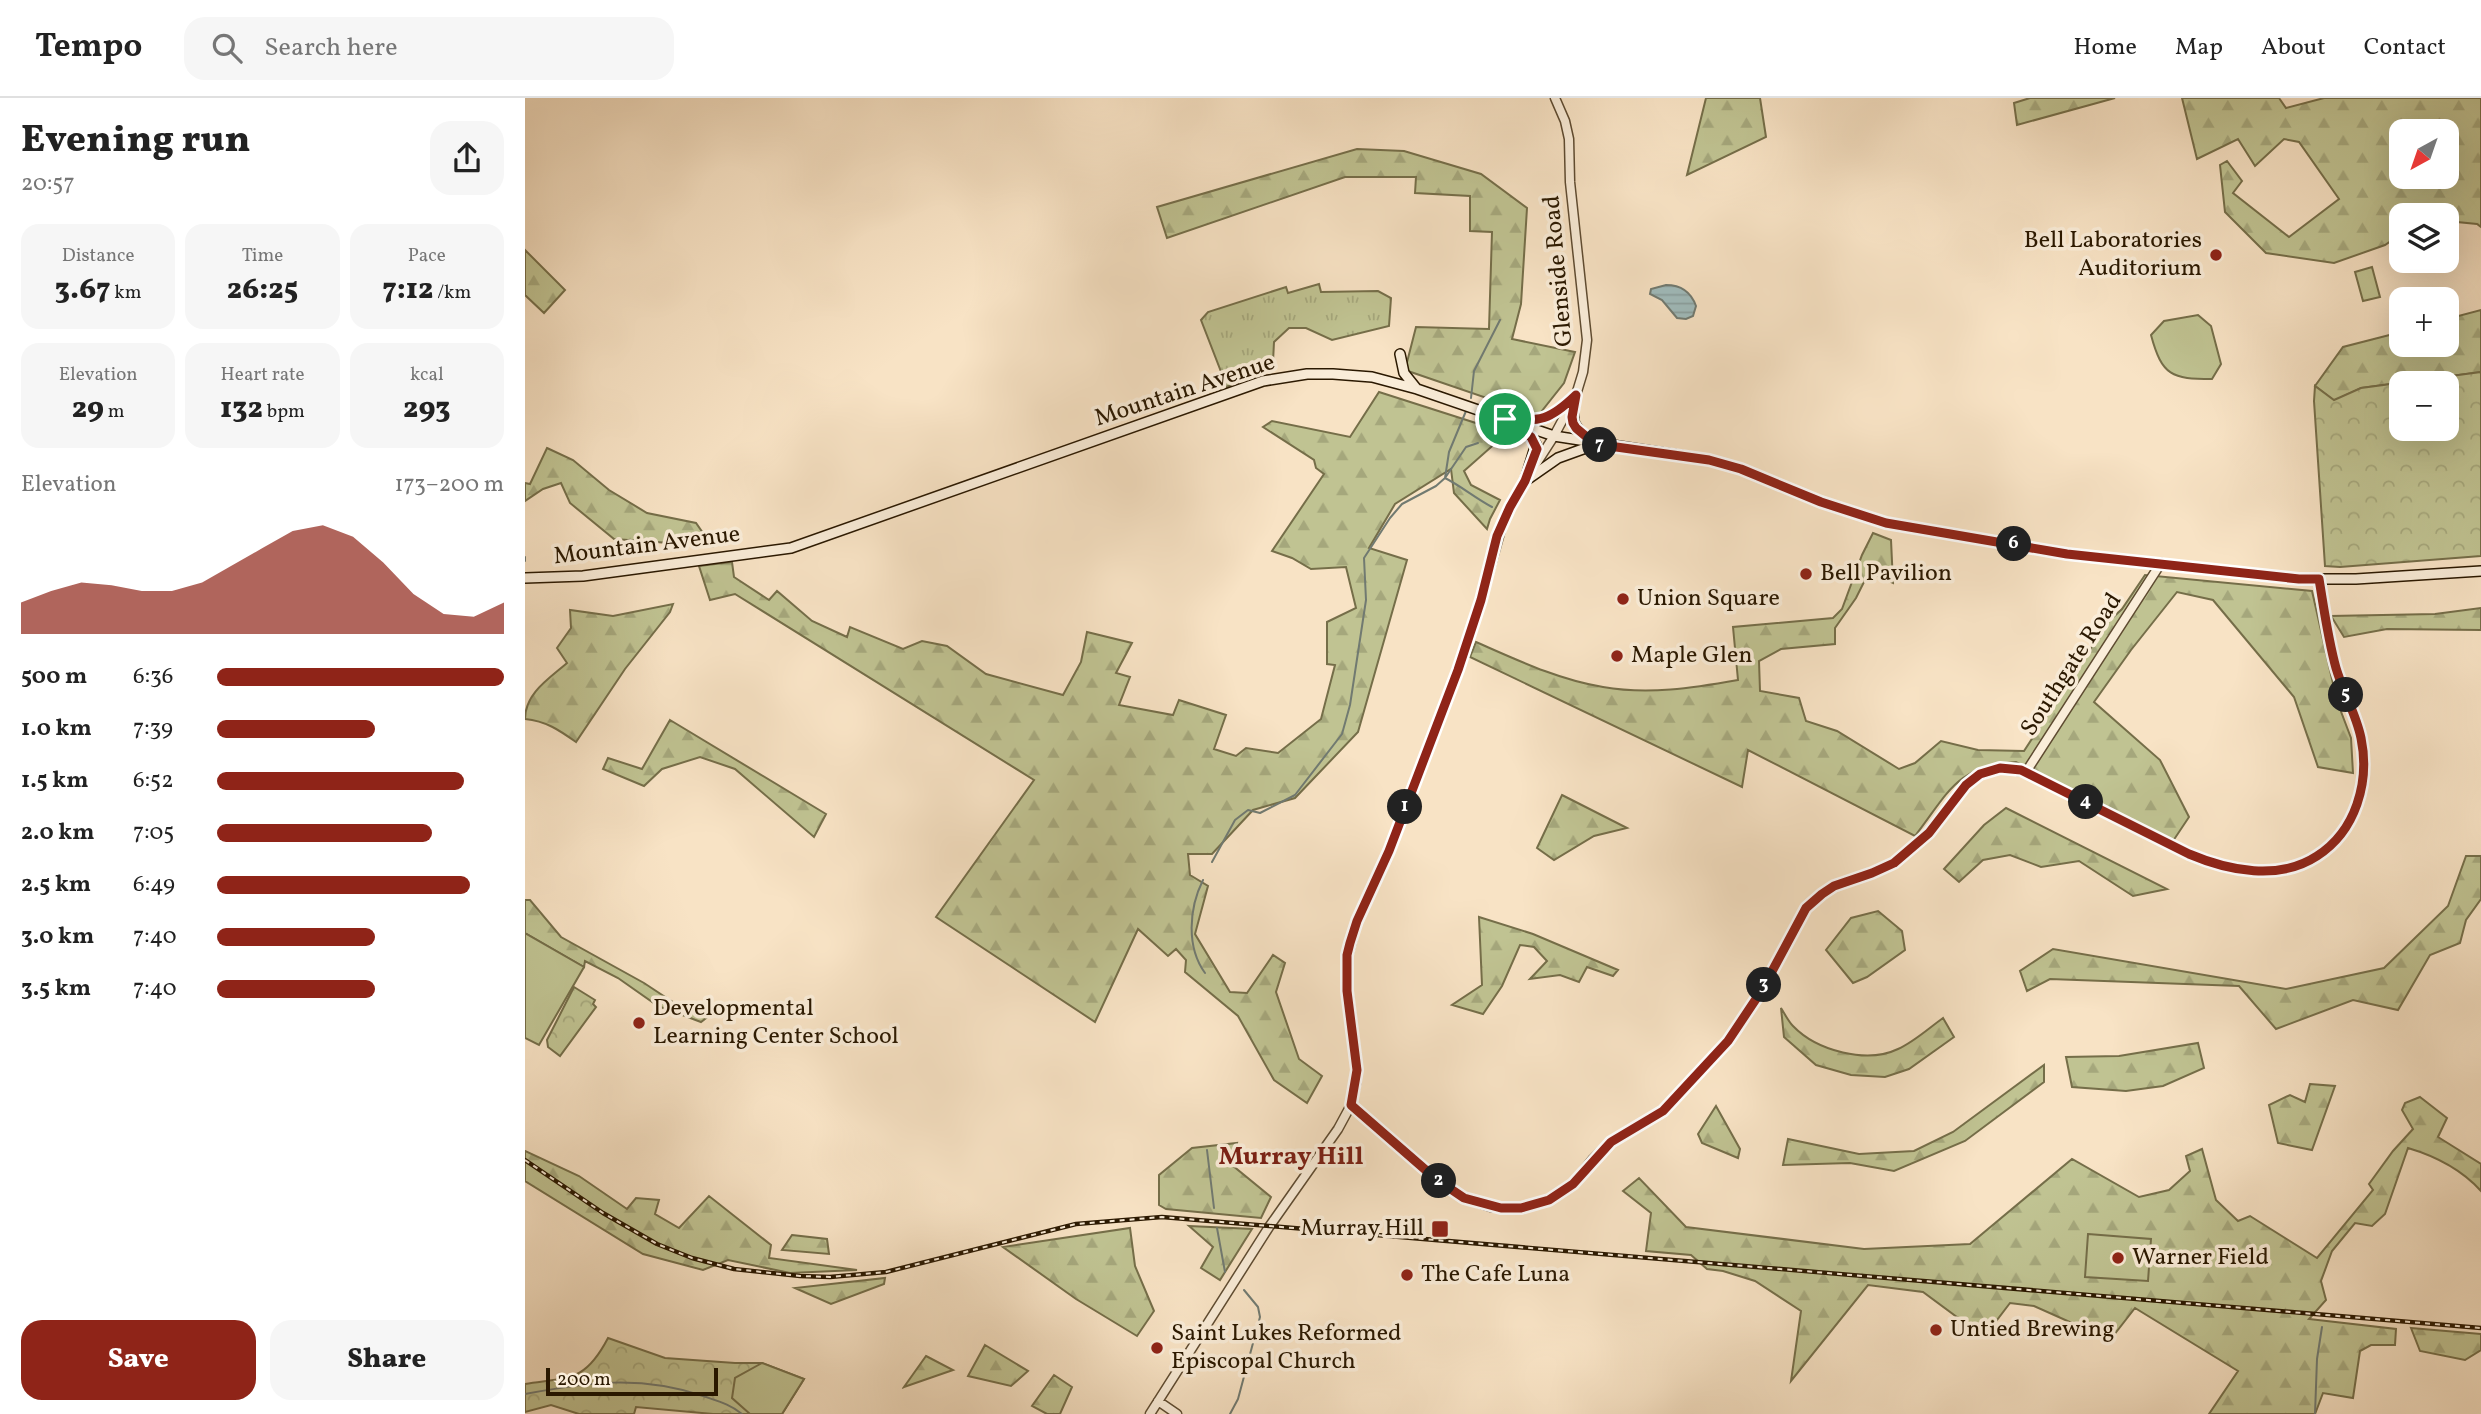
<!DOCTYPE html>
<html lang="en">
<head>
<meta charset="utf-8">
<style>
	:root { --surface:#fff; --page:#f6f6f6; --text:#222; --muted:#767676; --line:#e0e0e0; --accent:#8f2418 }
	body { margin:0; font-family:Vollkorn,serif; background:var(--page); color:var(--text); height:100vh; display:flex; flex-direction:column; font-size:26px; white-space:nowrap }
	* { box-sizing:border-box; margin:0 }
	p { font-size:23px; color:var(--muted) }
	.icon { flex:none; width:38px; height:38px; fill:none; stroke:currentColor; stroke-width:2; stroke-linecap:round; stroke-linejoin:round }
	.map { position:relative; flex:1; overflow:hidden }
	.sheet { display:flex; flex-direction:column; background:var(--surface); width:525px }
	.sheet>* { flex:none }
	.needle { width:46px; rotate:220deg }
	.fabs { position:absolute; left:1864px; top:21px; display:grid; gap:14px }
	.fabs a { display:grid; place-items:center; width:70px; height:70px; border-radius:14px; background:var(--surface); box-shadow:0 7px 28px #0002; font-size:35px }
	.scale { position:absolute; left:21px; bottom:18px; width:172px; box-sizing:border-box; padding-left:7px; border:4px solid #2a1800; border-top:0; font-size:19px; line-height:24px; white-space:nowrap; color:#2a1800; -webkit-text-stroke:5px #faedd9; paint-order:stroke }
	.pin { position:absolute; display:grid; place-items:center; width:60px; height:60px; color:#fff; margin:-30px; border:4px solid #fff; border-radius:50%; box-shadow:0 2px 7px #0007 }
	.km { position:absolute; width:35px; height:35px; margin:-18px; border-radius:50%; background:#222; color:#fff; font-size:19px; line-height:35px; text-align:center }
	.round { display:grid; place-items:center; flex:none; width:74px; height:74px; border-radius:21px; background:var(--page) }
	.head { display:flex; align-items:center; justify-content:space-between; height:119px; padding:0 21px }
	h1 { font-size:38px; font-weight:800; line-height:52px }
	.figures { display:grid; grid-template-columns:repeat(3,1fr); gap:10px; height:119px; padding:7px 21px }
	.figures div { display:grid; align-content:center; border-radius:18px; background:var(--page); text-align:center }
	.figures b { font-size:30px; font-weight:800 }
	.figures small { font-size:19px; font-weight:400 }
	.figures p { font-size:19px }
	.chart { height:196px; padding:14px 21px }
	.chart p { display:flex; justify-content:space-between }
	.chart svg { width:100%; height:126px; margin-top:7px; fill:var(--accent); opacity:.7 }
	.action { display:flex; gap:14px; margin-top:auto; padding:14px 21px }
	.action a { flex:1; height:80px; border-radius:21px; background:var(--accent); color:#fff; font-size:28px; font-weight:800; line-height:80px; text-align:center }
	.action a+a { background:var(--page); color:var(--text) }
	ul { padding:0 21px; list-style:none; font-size:23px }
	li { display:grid; grid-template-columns:112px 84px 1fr; align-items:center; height:52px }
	li i { height:18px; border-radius:9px; background:var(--accent) }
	header { display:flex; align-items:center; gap:42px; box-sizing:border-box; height:98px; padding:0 35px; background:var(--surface); border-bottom:2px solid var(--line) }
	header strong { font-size:33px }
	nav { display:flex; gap:38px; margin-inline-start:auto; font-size:24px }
	.search { width:490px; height:63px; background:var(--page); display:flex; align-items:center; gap:18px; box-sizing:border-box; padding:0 24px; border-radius:21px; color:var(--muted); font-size:26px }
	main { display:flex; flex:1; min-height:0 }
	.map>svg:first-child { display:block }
	.grass { fill:url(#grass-tufts); stroke:#756e49; stroke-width:2 }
	.forest { fill:url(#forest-firs); stroke:#756e49; stroke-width:2; fill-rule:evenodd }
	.park { fill:url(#park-crowns); stroke:#756e49; stroke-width:2; fill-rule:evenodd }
	.pitch { fill:#c0c392; stroke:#756e49; stroke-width:2 }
	.water { fill:url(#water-rules); stroke:#717a71; stroke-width:2 }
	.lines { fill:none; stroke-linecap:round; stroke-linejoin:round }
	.stream { stroke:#717a71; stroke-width:2 }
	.tertiary-casing { stroke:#5e4b31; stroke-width:11 }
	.secondary-casing { stroke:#2a1800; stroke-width:12 }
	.tertiary { stroke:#faedd9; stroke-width:8 }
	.secondary { stroke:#faedd9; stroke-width:9 }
	.rail-casing { stroke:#2a1800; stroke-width:4.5 }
	.rail { stroke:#faedd9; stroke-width:2; stroke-dasharray:5; stroke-linecap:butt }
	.route-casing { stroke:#fff; stroke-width:14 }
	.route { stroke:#8f2418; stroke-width:9 }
	.poi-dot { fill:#8f2418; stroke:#faedd9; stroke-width:2.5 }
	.labels { text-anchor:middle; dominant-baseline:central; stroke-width:7; stroke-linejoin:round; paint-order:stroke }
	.poi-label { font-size:24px; fill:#2a1800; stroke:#faedd9; text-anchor:start }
	.street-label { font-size:24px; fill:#2a1800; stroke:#faedd9 }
	.neighbourhood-label { font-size:26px; font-weight:bold; fill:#7a1f14; stroke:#faedd9 }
</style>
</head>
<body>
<header>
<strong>Tempo</strong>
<div class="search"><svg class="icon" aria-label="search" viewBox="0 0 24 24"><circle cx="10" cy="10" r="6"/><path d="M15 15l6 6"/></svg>Search here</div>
<nav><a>Home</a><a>Map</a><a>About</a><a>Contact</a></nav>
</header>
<main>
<section class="sheet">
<div class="head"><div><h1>Evening run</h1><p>20:57</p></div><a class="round"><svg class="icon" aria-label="share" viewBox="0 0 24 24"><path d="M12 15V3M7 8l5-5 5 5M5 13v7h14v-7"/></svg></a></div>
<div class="figures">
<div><p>Distance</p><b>3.67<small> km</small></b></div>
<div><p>Time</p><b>26:25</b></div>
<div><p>Pace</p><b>7:12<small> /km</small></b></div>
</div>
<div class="figures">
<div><p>Elevation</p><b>29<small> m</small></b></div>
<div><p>Heart rate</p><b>132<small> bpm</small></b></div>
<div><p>kcal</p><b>293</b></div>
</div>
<div class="chart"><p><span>Elevation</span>173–200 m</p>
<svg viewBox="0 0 160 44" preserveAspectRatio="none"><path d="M0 44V33L10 29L20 26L30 27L40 29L50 29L60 26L70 20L80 14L90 8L100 6L110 10L120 19L130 30L140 37L150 38L160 33V44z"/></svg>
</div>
<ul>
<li><b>500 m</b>6:36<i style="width:100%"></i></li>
<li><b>1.0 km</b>7:39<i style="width:55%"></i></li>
<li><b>1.5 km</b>6:52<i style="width:86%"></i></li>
<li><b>2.0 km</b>7:05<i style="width:75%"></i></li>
<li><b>2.5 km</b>6:49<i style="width:88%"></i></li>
<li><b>3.0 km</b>7:40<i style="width:55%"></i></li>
<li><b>3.5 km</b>7:40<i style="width:55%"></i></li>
</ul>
<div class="action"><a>Save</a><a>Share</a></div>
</section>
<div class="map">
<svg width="1956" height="1316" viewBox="0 0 1956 1316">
	<defs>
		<pattern id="grass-tufts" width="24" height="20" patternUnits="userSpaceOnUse" patternTransform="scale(1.75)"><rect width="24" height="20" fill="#c0c392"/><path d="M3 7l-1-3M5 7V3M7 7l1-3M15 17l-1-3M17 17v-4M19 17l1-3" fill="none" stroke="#a5a77c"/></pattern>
		<pattern id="forest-firs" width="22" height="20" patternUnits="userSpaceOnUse" patternTransform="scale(1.75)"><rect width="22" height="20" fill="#c0c392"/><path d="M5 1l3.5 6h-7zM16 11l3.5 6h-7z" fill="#a5a77c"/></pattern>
		<pattern id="park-crowns" width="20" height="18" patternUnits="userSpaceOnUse" patternTransform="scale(1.75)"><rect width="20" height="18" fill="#c0c392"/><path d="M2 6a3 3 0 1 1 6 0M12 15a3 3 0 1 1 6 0" fill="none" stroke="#a5a77c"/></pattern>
		<pattern id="water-rules" width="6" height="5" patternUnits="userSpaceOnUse" patternTransform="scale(1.75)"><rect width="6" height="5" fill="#a0bcbd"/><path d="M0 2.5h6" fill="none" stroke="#8aa1a1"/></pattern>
	</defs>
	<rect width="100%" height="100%" fill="#f8e3c5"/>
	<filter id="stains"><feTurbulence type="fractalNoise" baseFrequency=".00286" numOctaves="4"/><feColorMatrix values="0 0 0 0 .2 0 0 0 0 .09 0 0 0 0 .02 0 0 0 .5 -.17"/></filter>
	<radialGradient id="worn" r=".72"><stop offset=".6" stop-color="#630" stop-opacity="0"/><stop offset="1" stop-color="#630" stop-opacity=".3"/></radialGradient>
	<!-- grass -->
	<path class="grass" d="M794,186l2,8 57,-1 13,7 -2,28 -57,14 -26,-12h-17l-15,14 -1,20 -46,25 -26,-67 7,-8 78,-25 2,6z"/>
	<!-- forest -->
	<path class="forest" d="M1181,0h54l6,39 -79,38z
		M1505,0h85l-98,27 -3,-22z
		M1657,0h97l7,10 38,-10h157v129l-4,-3 -30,-3v-6h-46v19l-16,11 -51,18 -68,-10 -41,-41 -5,-47 7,-4 15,20 -9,12 56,44 50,-38 -40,-57 -15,-3 -29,27 -17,-27 -41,20zM1922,33v46h-46v-46z
		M832,51l47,2 77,23 46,34 -6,96 -9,35 63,13 -11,31 -23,29 -5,3 -131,-45 11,-43 73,2 3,-97 -22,-1v-35l-55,-3 1,-16h-71l-178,61 -10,-31z
		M0,152l40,40 -21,23 -19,-18z
		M1956,212v62l-120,16 -27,13 -19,-15 28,-39 58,-15v13h46v-26z
		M854,294l128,41 -43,38 7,14 29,15 -10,19 -3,10 -33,-36 -3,-24 -56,35 -26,44 38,12 -49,172 -63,66 -42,12 -41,44h-24l2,21 18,11 -13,48 35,58 17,1 26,-38 12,8 -9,29 23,67 23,17 -15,27 -33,-23 -36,-64 -53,-44 1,-12 -10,-11 -8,7 -30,-27 -43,93 -159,-105 98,-137 -299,-186 -25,6 -11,-34 33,-4 2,15 35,23 8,-9 35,30 35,16 3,-10 53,22 19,-8 25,5 39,28 77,21 18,-33 6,-30 45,11 -16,30 14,4 -11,28 54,10 6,-15 47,15 -12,34 22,7 10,-8 32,5 43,-34 14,-54 -8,-1v-42l29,-14 -10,-41 -35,2 -19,-11 -20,-7 52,-77 -8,-6 -2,-8 -51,-33 9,-6 78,16z
		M22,350l26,12 36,30 38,23 49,10 16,23 -98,-7 -44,-36 -9,-20 -18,6 -18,12v-18l5,1z
		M1348,435l18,7 2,43 -24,-11 -13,26 -21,30v16l-54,5 -22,12 1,30 39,7 7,23 31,10 62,38 16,-6 26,-22 37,9 46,1 84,-129 14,-13 23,-34 167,16 25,110 14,37 2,35 -35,-6 -24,-70 -81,-97 -36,-8 -46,58 -37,52 66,58 29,57 -18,27 -155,-82c-60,4 -67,30 -101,74l-167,-86 -6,37 -272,-130 6,-15c41,18 83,38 127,45 45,8 90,1 135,-7l-5,-53 100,-9 9,-9 20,-54z
		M148,506l-3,8 -45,57 -49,73c-17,-12 -30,-21 -51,-23 0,-26 25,-41 42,-56l-10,-15 14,-20 -1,-18 43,6z
		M1956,510v22l-94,-1 -43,8 -13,-21 104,-2z
		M145,622l156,94 -12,23 -79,-68 -35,-12 -38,12 -18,17 -41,-17 5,-11 34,11z
		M1037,697l65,33 -33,8 -40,24 -17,-12z
		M1481,710l161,81 -34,7 -54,-35 -38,6 -31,-12 -27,5 -24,22 -15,-13 40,-44z
		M1941,758h15v43l-15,21 -6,23 -30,12 -32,55 -45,-10 -77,29 -37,-43 -189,-7 -23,12 -7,-20 33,-22 233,40 98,-21 64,-62z
		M0,802h5l31,37 83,46 38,25 28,7 -9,7 -43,-16 -40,-28 -33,-17 -1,6 -59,-34z
		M1353,813l24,20 3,19 -38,27 -14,6 -27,-33 25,-32z
		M954,819l54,17 85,36 -5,6 -26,-9 -8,15 -19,-7 -30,4 17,-18 -13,-14 -14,-2 -18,41 -19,28 -31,-9 30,-20z
		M1256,910c4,6 7,13 12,18 24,25 74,38 105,23 16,-7 31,-21 45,-31l11,19 -45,32 -24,8 -34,-2 -35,-10 -32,-28z
		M1673,945l6,25 -41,18 -37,5 -54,-4 -6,-30 53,-1z
		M1519,967v17l-79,59 -71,30 -44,-8 -67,2 5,-26 71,15 55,-3 39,-19z
		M1785,986l25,2 -23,64 -34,-7 -9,-38 21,-10 15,7z
		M1895,999l27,21 -9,19 43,27v27c-19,-21 -46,-35 -73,-43l-23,66 -13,12 -17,-3 -23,28 -11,30 5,19 -17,19 87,10 -1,16h-24l-11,6 -7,47 -30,-5 -8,21h-106l29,-43 -103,-63 -25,32 -76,-34 -24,-3 -26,34 -61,-45 -55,-7 -77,96 10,-70 -46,-30 -32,-10 -16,-2 -16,-14 -45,-4 5,-38 -28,-22 16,-13 47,49 178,22 106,-5 102,-85 67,38 30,-7 21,-19 -4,-15 16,-7 14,51 22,21 12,-5 67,42 56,-68 -4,-6 24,-33 20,-22 -11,-19 3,-7z
		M1191,1008l24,43 -2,9 -36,-15 -4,-9z
		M712,1045l-5,22 39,32 -10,21 -95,-9 -7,-4v-30l33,-27z
		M0,1053l54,25 48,33 9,-11 23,2 -4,14 24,14 30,-32 62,49 -2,13 88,12 -67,3 -62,-13 -25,10 -60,-16 -118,-73z
		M664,1128l63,3 -32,51 -19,-12 12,-21z
		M605,1130l5,38 19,45 -17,25 -61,-37 -73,-52z
		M267,1137l35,4 2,15 -47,-4z
		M360,1180l-1,6 -53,20 -36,-16z
		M1886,1230l70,6v16l-16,10 -45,-9z
		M460,1247l43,26 -17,15 -43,-10z
		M401,1258l27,14 -49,17z
		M529,1277l18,12 -12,27h-13l-15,-8z"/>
	<!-- park -->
	<path class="park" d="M1956,274v184l-141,11 -15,-1 -11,-165 1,-15 19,14 27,-12zM1876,285h46v46h-46z
		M49,889l21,13 -2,4 3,3 -36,49 -12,-9 -1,-7z
		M83,1240l57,20 70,5h27l42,16 -22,35h-69l-77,-7 -2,7h-55l-28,-9 -26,7v-28c45,-7 60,-2 83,-46z"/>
	<!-- pitch -->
	<path class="pitch" d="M1847,169l8,30 -17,4 -8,-29z
		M1673,217l13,11 10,38 -9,15c-40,0 -50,-3 -61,-44l13,-14z
		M0,835l59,34 -45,78 -14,-7z
		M1563,1136l63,5 -3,42 -63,-4z
		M237,1265l42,16 -22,35h-32l-18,-16 3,-20z"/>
	<!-- water -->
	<path class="water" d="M1141,187c14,0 25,7 30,21l-3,10 -7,3 -9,-1 -15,-18 -12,-6 1,-5z"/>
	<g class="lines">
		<!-- stream -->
		<path class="stream" d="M946,300l3,-27 26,-51
			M941,313l-17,41 -4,26c16,8 30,20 47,29
			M0,459v4
			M687,764l23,-42 13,-10 12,3 35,-18 47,-61 8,-29 16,-105 -2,-42 26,-40 12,-14 34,-18 9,-8 21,-31 12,-4
			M678,782c-14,28 -17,67 2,93
			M682,1052l7,58
			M692,1130l8,44
			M0,1296c63,-12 116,-19 178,2 14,5 27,8 39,18
			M705,1316l8,-15 22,-82 -2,-10 -14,-17
			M1790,1316l2,-55 5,-32"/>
		<defs>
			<path id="tertiary" d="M1501,674l135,-209
				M826,1007l85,74 28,19 27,9 20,2 19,-3 19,-6 24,-16 20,-25 18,-17 52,-31 65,-70 34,-51 37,-71 7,-11 16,-14 12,-8 38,-13 22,-10 35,-30 37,-48 14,-11 20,-6 26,4 163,82c40,17 90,27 128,2 39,-25 53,-74 44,-118 -6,-24 -18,-46 -25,-70 -8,-29 -12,-59 -17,-89
				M633,1303l19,13
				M625,1316l119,-187 69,-98 13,-24 5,-22v-27l-10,-80 2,-21 9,-34 32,-70 69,-181 23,-70 22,-78 22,-41 29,-45 22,-41 7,-23 4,-32 -17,-158 -1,-43 -4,-18 -10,-23"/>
			<path id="secondary" d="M875,256l4,19 12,15
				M1051,297c-5,28 -5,30 18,48
				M996,323c25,2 38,-10 55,-26
				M989,328l17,11 5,7 -11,36
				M1000,383l33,-23 36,-13
				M0,480l58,-2 208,-28 472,-167 44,-7h26l39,3 45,12 137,47 155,24 32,9 80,33 65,21 181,31 232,25h57l125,-8"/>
		</defs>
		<!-- tertiary casing -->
		<use href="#tertiary" class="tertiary-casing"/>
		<!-- secondary casing -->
		<use href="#secondary" class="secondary-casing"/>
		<!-- tertiary -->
		<use href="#tertiary" class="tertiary"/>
		<!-- secondary -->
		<use href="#secondary" class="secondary"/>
		<defs>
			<path id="rail" d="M0,1062l78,53 54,31 35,14 42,11 66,7 30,1 56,-5 190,-48 86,-7 1319,111"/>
		</defs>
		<!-- rail casing -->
		<use href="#rail" class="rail-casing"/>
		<!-- rail -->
		<use href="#rail" class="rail"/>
	</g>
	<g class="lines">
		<defs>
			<path id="route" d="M1051,297l-4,22 1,6 3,5 19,16 114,16 32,9 80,33 65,21 181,31 232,25h20c5,30 9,60 17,89 7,24 20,46 25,70 9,44 -5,93 -44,118 -38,25 -88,15 -128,-2l-168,-84 -21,-2 -20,6 -14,11 -37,48 -35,30 -22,10 -38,13 -12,8 -16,14 -44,82 -34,51 -65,70 -52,31 -38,42 -24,16 -28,8h-20l-37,-10 -28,-19 -85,-74 6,-35 -10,-79v-36l3,-12 7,-22 32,-70 69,-181 23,-70 16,-64 13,-29 15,-26 12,-32 -6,-12 -26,-18c36,3 45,1 71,-24z"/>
		</defs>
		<!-- route casing -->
		<use href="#route" class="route-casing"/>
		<!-- route -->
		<use href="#route" class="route"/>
	</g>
	<!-- markers -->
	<g class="poi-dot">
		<circle cx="1691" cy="157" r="7"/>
		<circle cx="1281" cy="476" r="7"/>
		<circle cx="1098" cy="501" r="7"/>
		<circle cx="1092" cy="558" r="7"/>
		<circle cx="114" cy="925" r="7"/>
		<rect x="906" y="1122" width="18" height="18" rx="3.5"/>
		<circle cx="1593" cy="1160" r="7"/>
		<circle cx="882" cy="1177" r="7"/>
		<circle cx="1411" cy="1232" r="7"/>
		<circle cx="632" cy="1250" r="7"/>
	</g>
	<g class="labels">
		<!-- poi labels -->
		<g class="poi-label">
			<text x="1677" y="143" text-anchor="end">Bell Laboratories<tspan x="1677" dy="28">Auditorium</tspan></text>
			<text x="1295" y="476">Bell Pavilion</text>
			<text x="1112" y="501">Union Square</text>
			<text x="1106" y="558">Maple Glen</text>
			<text x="128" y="911">Developmental<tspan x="128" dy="28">Learning Center School</tspan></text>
			<text x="899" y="1131" text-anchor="end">Murray Hill</text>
			<text x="1607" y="1160">Warner Field</text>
			<text x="896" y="1177">The Cafe Luna</text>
			<text x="1425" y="1232">Untied Brewing</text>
			<text x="646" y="1236">Saint Lukes Reformed<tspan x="646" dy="28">Episcopal Church</tspan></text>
		</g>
		<!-- street labels -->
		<g class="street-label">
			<text transform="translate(1034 173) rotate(-95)">Glenside Road</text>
			<text transform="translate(660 293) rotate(-18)">Mountain Avenue</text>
			<text transform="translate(122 448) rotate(-7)">Mountain Avenue</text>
			<text transform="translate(1547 567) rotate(-57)">Southgate Road</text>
		</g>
		<!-- neighbourhood labels -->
		<g class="neighbourhood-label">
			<text x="766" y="1059">Murray Hill</text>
		</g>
	</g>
	<rect width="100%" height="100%" filter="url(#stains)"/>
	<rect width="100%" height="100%" fill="url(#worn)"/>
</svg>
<div class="fabs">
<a><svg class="needle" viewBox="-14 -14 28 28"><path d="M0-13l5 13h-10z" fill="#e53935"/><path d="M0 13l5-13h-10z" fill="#767676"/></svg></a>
<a><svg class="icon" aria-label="layers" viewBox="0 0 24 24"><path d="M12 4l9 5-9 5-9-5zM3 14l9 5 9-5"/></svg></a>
<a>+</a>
<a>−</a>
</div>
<div class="scale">200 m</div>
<div class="pin" style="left:980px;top:321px;background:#1e9e55"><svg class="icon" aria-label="arrive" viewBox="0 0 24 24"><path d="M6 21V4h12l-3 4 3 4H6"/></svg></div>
<b class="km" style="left:880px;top:709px">1</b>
<b class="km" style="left:914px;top:1083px">2</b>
<b class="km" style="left:1239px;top:887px">3</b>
<b class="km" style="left:1561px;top:704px">4</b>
<b class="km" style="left:1821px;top:597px">5</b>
<b class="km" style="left:1489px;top:446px">6</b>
<b class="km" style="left:1075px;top:347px">7</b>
</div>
</main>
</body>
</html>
